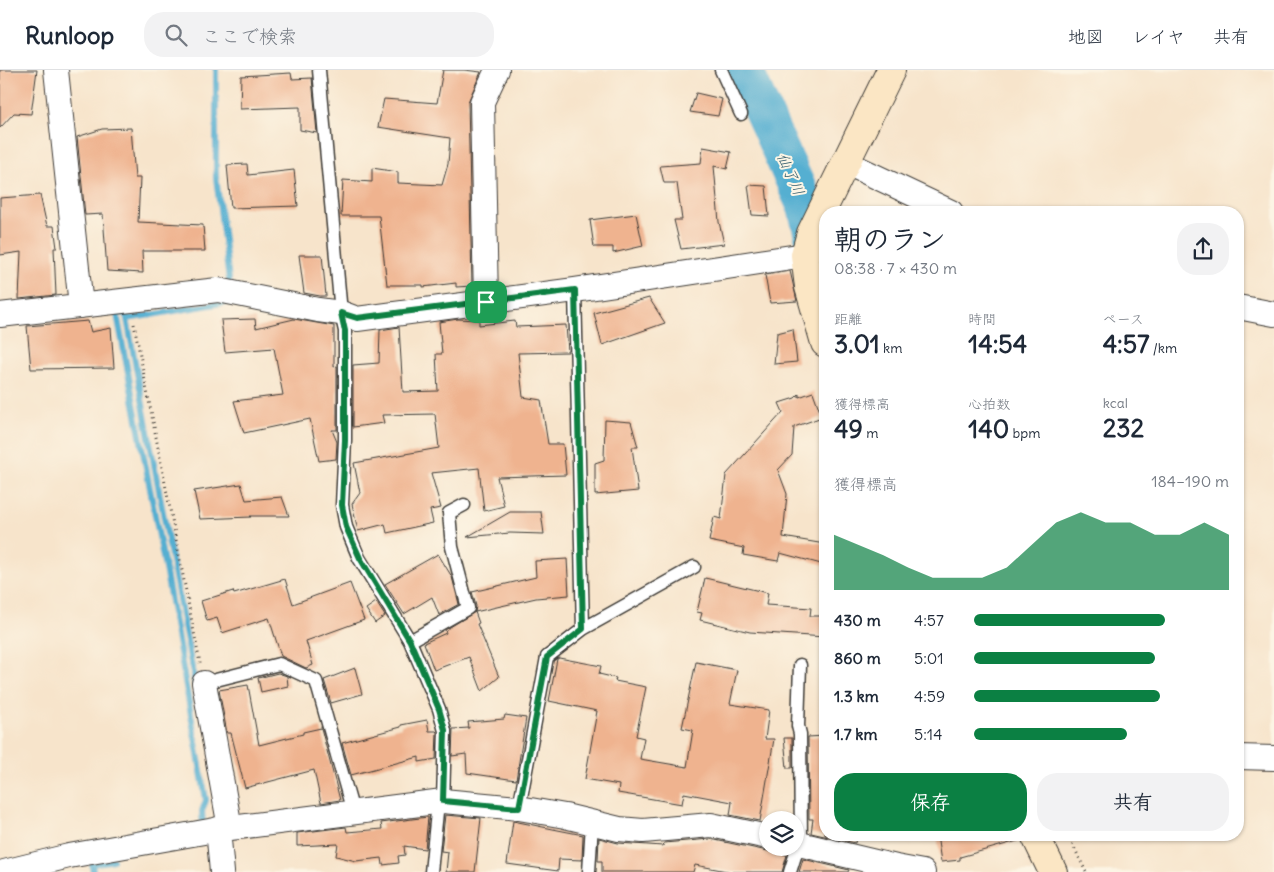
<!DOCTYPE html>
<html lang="ja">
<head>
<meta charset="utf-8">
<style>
	:root { --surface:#fff; --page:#f2f2f3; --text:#1f2937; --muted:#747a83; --line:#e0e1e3; --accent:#0b8043 }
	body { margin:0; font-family:Delius,"Klee One",sans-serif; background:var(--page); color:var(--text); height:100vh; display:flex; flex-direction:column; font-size:19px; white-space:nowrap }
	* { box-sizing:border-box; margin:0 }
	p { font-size:16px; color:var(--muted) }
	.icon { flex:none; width:28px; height:28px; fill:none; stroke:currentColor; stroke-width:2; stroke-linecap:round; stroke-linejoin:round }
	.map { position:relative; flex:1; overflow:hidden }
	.drawer { position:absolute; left:819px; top:136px; width:425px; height:635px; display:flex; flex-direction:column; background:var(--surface); border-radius:20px; box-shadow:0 1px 4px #0004 }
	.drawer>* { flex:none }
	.controls { position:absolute; left:759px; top:741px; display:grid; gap:10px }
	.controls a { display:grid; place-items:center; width:45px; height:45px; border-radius:50%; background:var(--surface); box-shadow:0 1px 4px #0004; font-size:25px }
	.pin { position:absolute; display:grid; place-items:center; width:42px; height:42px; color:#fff; margin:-21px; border-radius:10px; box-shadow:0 2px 8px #0006 }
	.round { display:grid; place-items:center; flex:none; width:52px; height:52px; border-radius:20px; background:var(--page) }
	.summary { display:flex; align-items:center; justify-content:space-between; height:85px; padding:0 15px }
	h1 { font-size:28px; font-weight:700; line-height:38px }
	.stats { display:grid; grid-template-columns:repeat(3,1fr); gap:8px; height:85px; padding:5px 15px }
	.stats div { display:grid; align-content:center }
	.stats b { font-size:25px; font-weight:700 }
	.stats small { font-size:14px; font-weight:400 }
	.stats p { font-size:14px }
	.chart { height:140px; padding:10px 15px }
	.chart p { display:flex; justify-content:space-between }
	.chart svg { width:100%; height:90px; margin-top:5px; fill:var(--accent); opacity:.7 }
	.action { display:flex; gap:10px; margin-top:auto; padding:10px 15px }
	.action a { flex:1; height:58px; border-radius:20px; background:var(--accent); color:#fff; font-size:20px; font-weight:700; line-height:58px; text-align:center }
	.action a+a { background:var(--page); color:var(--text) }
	ul { padding:0 15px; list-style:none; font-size:16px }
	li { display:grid; grid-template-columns:80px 60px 1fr; align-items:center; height:38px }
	li i { height:12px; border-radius:6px; background:var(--accent) }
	header { display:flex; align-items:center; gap:30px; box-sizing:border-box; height:70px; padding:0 25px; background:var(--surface); border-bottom:1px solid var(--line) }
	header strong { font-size:24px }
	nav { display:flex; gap:28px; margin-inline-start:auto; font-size:18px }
	.search { width:350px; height:45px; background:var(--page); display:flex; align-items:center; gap:12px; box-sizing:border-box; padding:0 18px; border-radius:20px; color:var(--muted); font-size:19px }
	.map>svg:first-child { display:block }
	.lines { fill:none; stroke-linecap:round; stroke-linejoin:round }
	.stream { stroke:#54afd1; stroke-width:6 }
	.river { stroke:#54afd1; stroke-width:38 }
	.building { fill:#efb38f }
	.service-casing { stroke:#3d3a36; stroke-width:15 }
	.minor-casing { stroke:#3d3a36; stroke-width:26 }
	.secondary-casing { stroke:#3d3a36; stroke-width:30 }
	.path { stroke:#3d3a36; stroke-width:3; stroke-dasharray:1 4; stroke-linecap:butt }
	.service { stroke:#fff; stroke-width:12 }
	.minor { stroke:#fff; stroke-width:24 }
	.secondary { stroke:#fbe6c4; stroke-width:28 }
	.route-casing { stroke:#fff; stroke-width:10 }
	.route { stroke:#0b8043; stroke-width:6 }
	.labels { text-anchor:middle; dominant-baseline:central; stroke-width:4; stroke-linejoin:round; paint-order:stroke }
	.water-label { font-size:15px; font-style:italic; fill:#355e6d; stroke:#fcf5e5 }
</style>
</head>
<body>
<header>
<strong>Runloop</strong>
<div class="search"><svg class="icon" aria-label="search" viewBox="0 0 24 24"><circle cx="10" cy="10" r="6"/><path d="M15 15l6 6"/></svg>ここで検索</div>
<nav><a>地図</a><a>レイヤ</a><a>共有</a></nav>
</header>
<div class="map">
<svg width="1274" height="802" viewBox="0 0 1274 802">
	<rect width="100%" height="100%" fill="#fcf5e5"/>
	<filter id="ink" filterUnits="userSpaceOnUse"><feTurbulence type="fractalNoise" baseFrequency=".02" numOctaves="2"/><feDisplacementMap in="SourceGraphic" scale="10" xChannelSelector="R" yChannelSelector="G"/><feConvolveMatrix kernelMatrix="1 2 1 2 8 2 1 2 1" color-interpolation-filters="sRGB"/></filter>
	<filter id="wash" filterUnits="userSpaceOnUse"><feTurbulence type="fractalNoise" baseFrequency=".0096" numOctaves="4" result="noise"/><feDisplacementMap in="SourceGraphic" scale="20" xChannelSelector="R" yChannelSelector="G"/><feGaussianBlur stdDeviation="1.12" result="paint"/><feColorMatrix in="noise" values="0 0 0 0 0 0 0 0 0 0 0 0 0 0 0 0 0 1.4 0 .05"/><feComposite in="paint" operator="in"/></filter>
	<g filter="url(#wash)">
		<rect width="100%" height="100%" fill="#f7e4cb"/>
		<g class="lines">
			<!-- stream -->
			<path class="stream" d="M216,0v107l14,111
				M127,249l68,365
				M203,759l-1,-18 4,-11 -38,-216 -51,-270 9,-2 1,7 101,-17
				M93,802l-1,-8 21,-4"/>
			<!-- river -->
			<path class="river" d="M744,0l62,137 19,75"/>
		</g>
		<g id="blocks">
			<!-- building -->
			<path class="building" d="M0,0h37l-6,44 -17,-1 -14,15z
				M443,0h21l17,2 -13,30 4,184 -16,1v-4l-33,4v-2h-36l-8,-69h-38l2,-36 29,2v-14l26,4v11l44,2 6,-21 2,-26 -72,-11 6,-28 53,4z
				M291,3l1,6 20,-1 5,55 -17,-3v-23l-60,2 1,-33z
				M696,23l26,6 -4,17 -28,-4z
				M131,58l4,50h5l-2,44 65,3 2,26h-63l1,22 -36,-2 -4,-57 -18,1 -8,-78 25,-8z
				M703,77l28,5 -4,17 -13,-3 5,56 5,22 -43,5 -7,-29h8l-5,-37h-13l-4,-17 41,-3z
				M247,94l1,11 46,-5 4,36 -67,2 -4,-43z
				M748,115l18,1 3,30 -17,-1z
				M40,125l7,31h7l3,22h-3l2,47 -37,4 2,-47 -21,3v-57z
				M636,144l7,32 -30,7v-6h-19l-4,-27z
				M299,185h23l4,41h-6l-16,-3z
				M790,201l7,30 -27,2 -5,-28z
				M649,228l16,25 -63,22 -8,-32z
				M255,249l1,9 38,-9 40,7v41l3,-1v64h-5l5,12 -1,17 -17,2 -9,-42 -66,14 -10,-32 49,-6 -9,-47 -49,4 -4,-32z
				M458,249l21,1v5l36,-4 1,6 50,-2 2,27 -50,1 5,44 18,3 7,44h15l3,31 -69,2 7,29 -20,5 -5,-43 -48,5 10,35 -11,2 3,13 -46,10 -2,-9 -27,7 -6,-27 8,-11 -6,-30 85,-15 -4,-34 -53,1 2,8 -31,4v-62l26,-2 1,-33 19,-3 4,65 35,-1 -2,-37h6l-3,-32z
				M88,251l3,11 20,-4 3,40 -83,1 -4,-43z
				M793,259l4,33 -23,2 3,-31z
				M813,322l9,25 -28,10 -2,28 -14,15 9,24 -4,43 42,7v21l-45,-12 -2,8 -35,-6 1,-7 -35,-7 5,-24 7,2 5,-44 57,-63 -4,-9 16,-5 4,-4v3z
				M605,350l26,2 7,25h-6l6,44 -43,4v-32l9,-3z
				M241,414l5,16 36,-3 7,19h-39l1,1 -51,2 -6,-28z
				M510,442h31l3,22 -34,-1 -43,4z
				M438,484l14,23 7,27 -20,11 -7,-18 -28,17 -19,-30z
				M567,489l2,36 -33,3 -61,14 1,-6 -4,-14 64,-15 -1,-16z
				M705,508l63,15 -2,12 45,3 -1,8h15v21l-75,-5 -50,-12 2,-7 -5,-1z
				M285,509l8,25 57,-21 14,37 -58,21 7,24 -7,3 -25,-12 -12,-38 -47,15 -5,-15 -10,3 -6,-20 32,-10 1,3z
				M376,532l9,14 -10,7 -9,-14z
				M475,542l4,11 -2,1 22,53 -17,14 -13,-34 -35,13 -10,-27 22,-10 -1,-3z
				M559,588l42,8 -2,8 17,4 -1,3 31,6 -10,49 8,2 -4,21 47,8 6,-37 -11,-2 14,-66 41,8 -7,34 39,6 -4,29h9l-14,82 -30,-6 2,-13 -48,-9 -2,11 -64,-11 1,-8 -34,-6 12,-68 -48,-10 8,-42z
				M355,598l7,26 -31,9 -7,-23z
				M278,603l9,3 1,10 -27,6 -3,-14z
				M248,615l11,60 44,-11v-2l18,-4 19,72 -19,3 -7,-33 -69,18 -14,-55h-4l-8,-43z
				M505,645l21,3 -10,62 -49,-7 -1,-19 -14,2 1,-27 16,-1 -1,-6 36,-3z
				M427,650l2,11h7l1,1 -1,27 -17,3v-5l-68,18 -9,-32 59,-16v-2z
				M825,666v99h32l-2,8 -44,-10 2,-14h-4l-1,-82z
				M784,668h8v30h-5z
				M445,745l36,3 -6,54h-29l2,-20 -7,-1z
				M428,747l-3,32 -21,-3 1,9 -7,1 1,7 -16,2 -1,-7 -26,3 -20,-5 2,-12 -41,2v-13l49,-6 1,5 35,-3 -1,-6z
				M513,751l70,14 -1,25 -23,-1 -1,12 -51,-7z
				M937,765h83l1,5 -61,17v3l-19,2z
				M599,768l19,5 45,3 1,-3 46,-4 77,16 -5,17h-50l-37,-7 -2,7h-91v-11h-4z
				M803,789l46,11 -1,2h-49z"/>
		</g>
	</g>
	<g filter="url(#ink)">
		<use href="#blocks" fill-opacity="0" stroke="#3d3a36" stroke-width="1"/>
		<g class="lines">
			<defs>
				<path id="service" d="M319,0l22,243 4,18v109l-3,65 4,22 13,31 51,83 29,68 6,22 -2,70
					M721,0l20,44
					M575,220l8,339
					M410,571l58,-33 -16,-61 -3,-34 15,-8
					M204,613l75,-19 37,17 37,131
					M519,738l28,-151 36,-28 111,-62
					M431,802l7,-70
					M589,802l3,-49
					M790,802l5,-16 6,-12 -1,-110 -2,-8 2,-61"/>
				<path id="minor" d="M56,0l25,236
					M847,93l104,49
					M486,232l-4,-200 15,-32
					M1238,237l36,7
					M0,245l218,-25 100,20 23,3 16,6 218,-29 230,-35
					M204,613l26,145
					M1238,687l36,1
					M218,759l4,43
					M795,773l101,24 27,5
					M4,802l65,-16 146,-26 228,-29 76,7 46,8 54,13 24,2 68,-6 57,12"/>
				<path id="secondary" d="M825,273l-16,-56 -4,-32 6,-22 80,-163
					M1035,765l18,37"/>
			</defs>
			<!-- service casing -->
			<use href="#service" class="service-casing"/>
			<!-- minor casing -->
			<use href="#minor" class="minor-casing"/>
			<!-- secondary casing -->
			<use href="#secondary" class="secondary-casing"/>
			<!-- path -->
			<path class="path" d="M134,254l66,339
				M1068,765l18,37"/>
			<!-- service -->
			<use href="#service" class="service"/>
			<!-- minor -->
			<use href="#minor" class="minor"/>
			<!-- secondary -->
			<use href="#secondary" class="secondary"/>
		</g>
	</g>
	<g class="lines" filter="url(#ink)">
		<defs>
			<path id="route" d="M575,220l8,339 -36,28 -28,151 -76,-7 2,-71 -6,-21 -29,-68 -50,-83 -14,-31 -4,-22 3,-65v-109l-4,-18 16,5z"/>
		</defs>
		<!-- route casing -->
		<use href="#route" class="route-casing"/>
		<!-- route -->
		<use href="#route" class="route"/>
	</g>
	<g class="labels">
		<!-- water labels -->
		<g class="water-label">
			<text transform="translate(791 104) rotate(66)">仙了川</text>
		</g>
	</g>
</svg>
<div class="controls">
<a><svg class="icon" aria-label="layers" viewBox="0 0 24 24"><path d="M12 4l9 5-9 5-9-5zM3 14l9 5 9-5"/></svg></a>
</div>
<div class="pin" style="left:486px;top:232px;background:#1e9e55"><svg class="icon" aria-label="arrive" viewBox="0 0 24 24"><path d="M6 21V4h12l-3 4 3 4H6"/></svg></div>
<section class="drawer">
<div class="summary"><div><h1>朝のラン</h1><p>08:38 · 7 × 430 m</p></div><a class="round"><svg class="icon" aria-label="share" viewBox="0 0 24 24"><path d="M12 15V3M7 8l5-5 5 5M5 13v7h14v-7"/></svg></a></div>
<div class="stats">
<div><p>距離</p><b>3.01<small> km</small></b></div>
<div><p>時間</p><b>14:54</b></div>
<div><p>ペース</p><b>4:57<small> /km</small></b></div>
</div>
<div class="stats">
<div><p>獲得標高</p><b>49<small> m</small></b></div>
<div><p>心拍数</p><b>140<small> bpm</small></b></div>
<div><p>kcal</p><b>232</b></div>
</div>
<div class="chart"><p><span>獲得標高</span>184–190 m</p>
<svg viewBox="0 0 160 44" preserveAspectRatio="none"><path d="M0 44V17L10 22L20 27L30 33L40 38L50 38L60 38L70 33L80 22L90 11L100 6L110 11L120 11L130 17L140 17L150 11L160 17V44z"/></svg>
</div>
<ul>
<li><b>430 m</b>4:57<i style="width:75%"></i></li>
<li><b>860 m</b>5:01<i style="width:71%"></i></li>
<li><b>1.3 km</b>4:59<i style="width:73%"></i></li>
<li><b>1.7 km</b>5:14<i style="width:60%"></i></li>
</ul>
<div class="action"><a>保存</a><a>共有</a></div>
</section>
</div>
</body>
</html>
